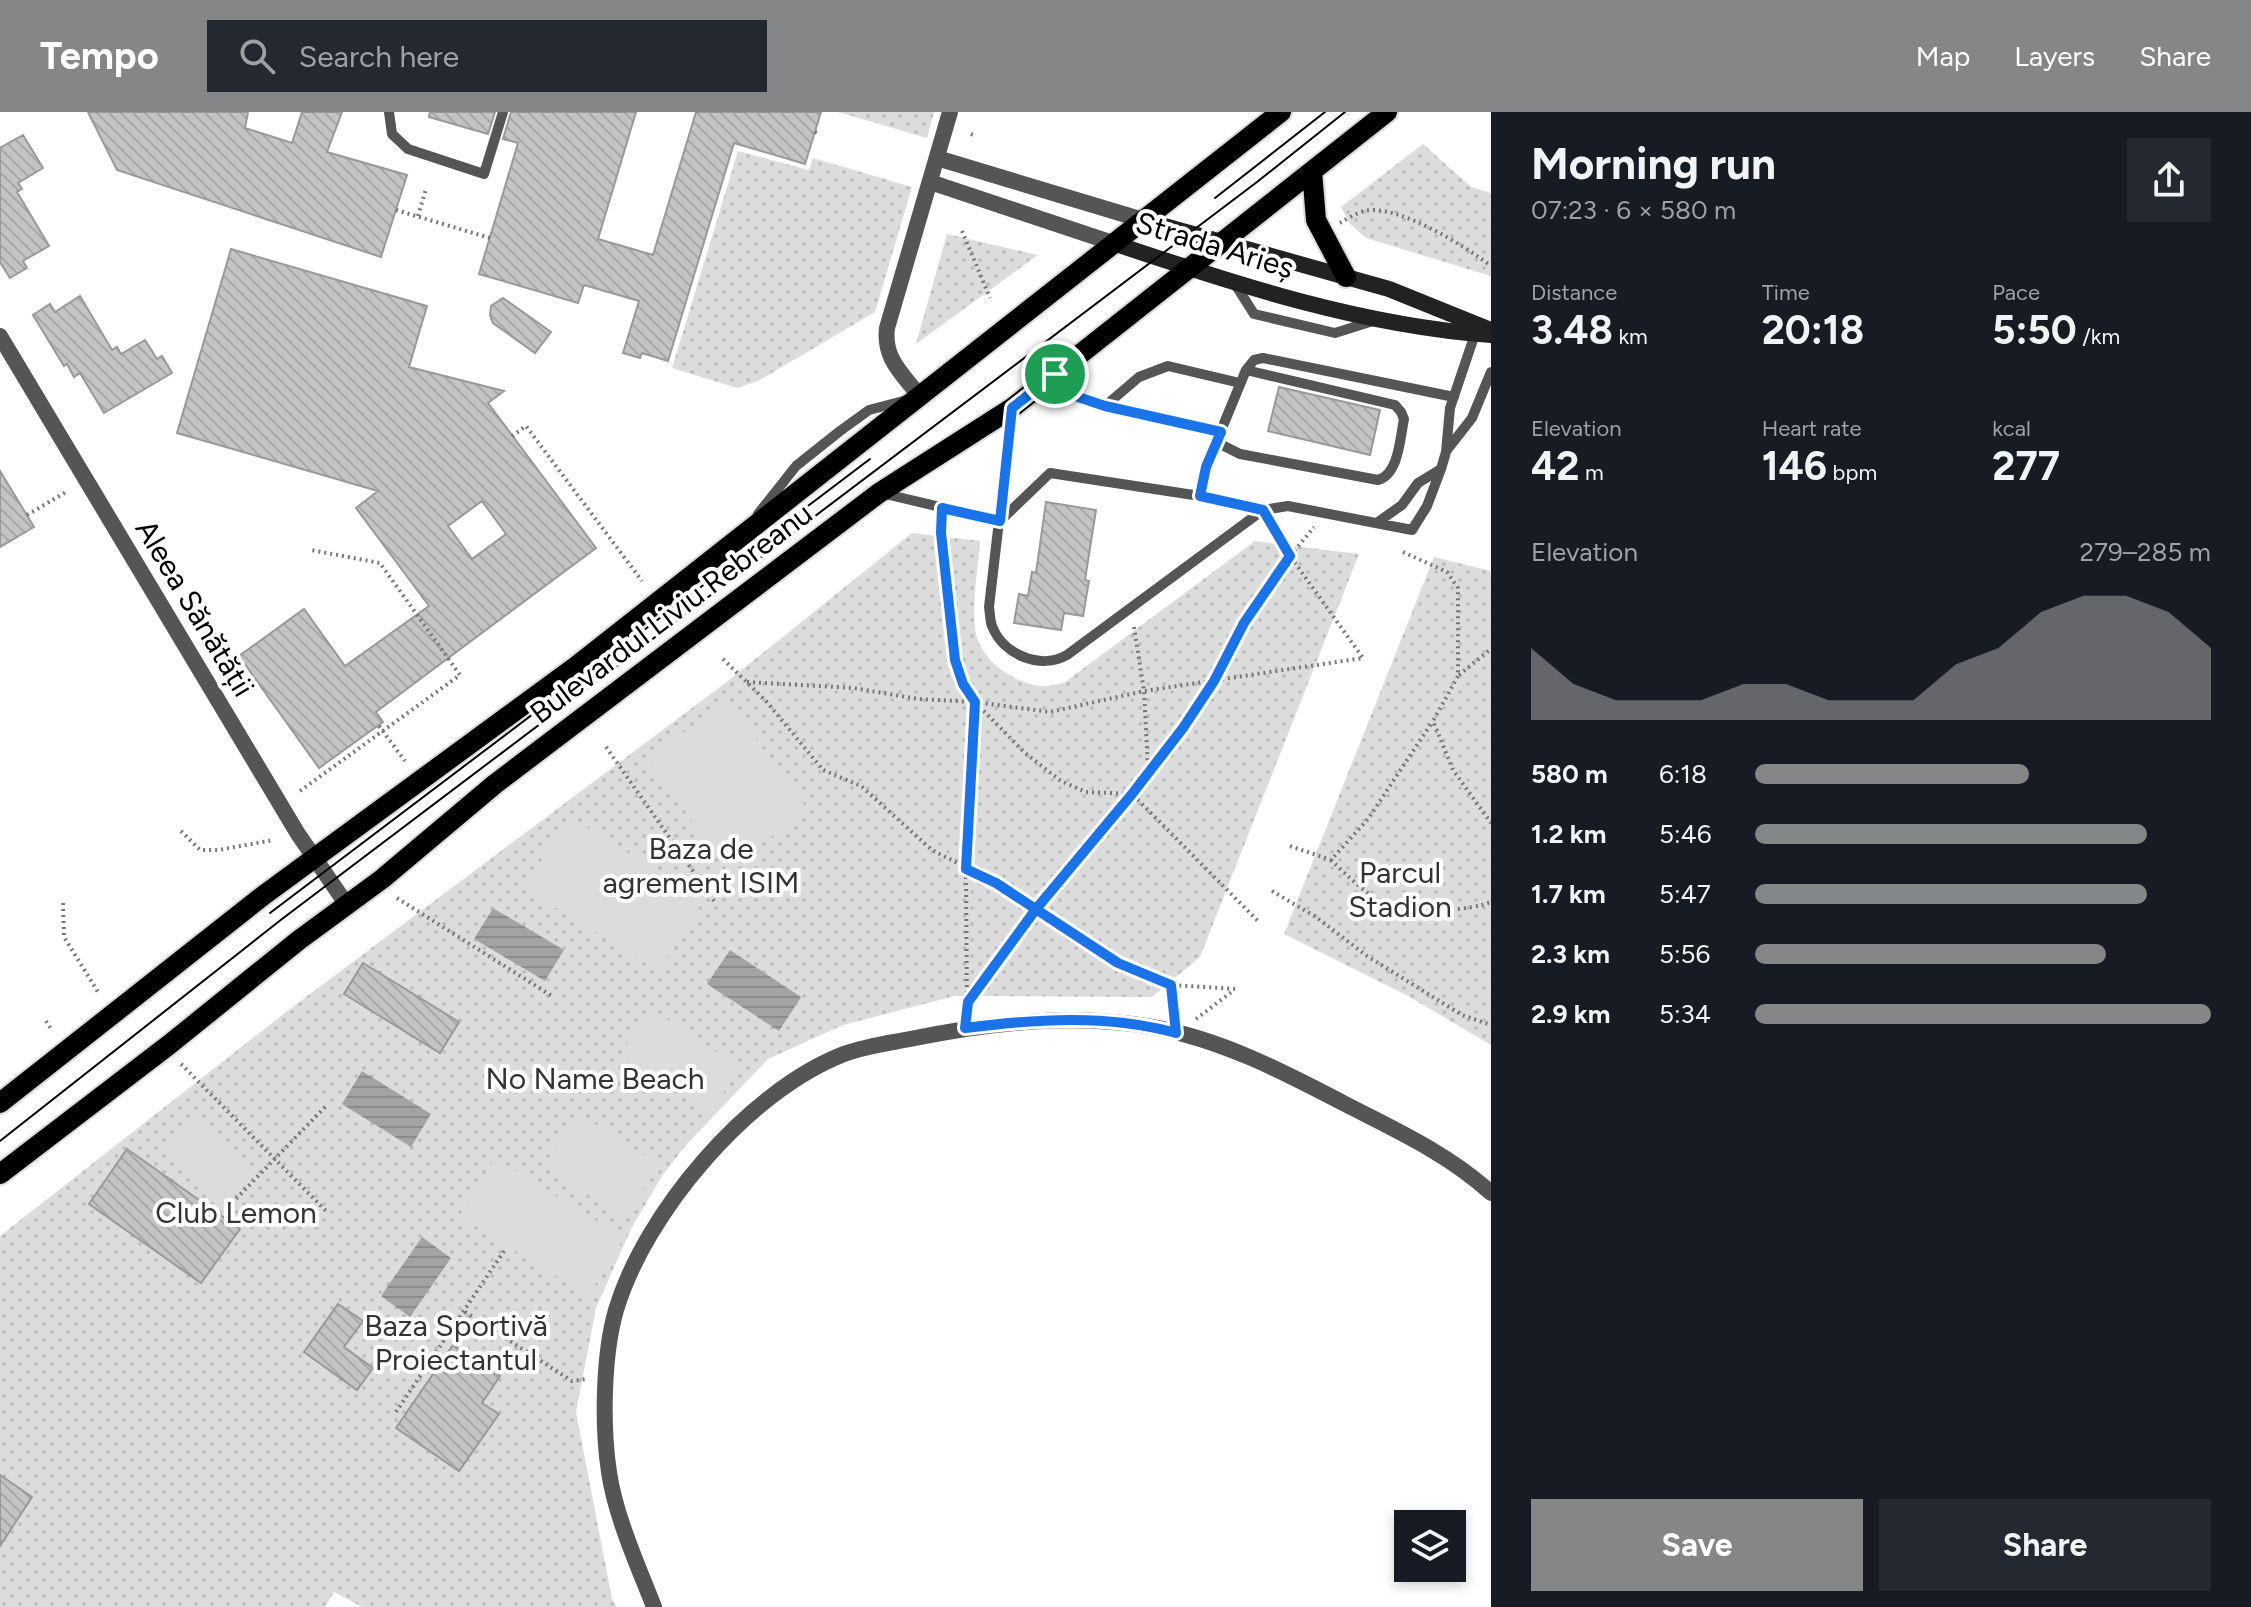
<!DOCTYPE html>
<html lang="en">
<head>
<meta charset="utf-8">
<style>
	:root { --surface:#171b24; --page:#242831; --text:#f1f3f6; --muted:#9ea1a6; --accent:#858687 }
	body { margin:0; font-family:Figtree,sans-serif; background:var(--page); color:var(--text); height:100vh; display:flex; flex-direction:column; font-size:30px; white-space:nowrap }
	* { box-sizing:border-box; margin:0 }
	p { font-size:26px; color:var(--muted) }
	.icon { flex:none; width:44px; height:44px; fill:none; stroke:currentColor; stroke-width:2; stroke-linecap:round; stroke-linejoin:round }
	.map { position:relative; flex:1; overflow:hidden }
	.details { display:flex; flex-direction:column; background:var(--surface); width:760px }
	.details>* { flex:none }
	.tools { position:absolute; left:1394px; top:1398px; display:grid; gap:16px }
	.tools a { display:grid; place-items:center; width:72px; height:72px; border-radius:0px; background:var(--surface); box-shadow:0 4px 12px #0003; font-size:40px }
	.pin { position:absolute; display:grid; place-items:center; width:68px; height:68px; color:#fff; margin:-34px; border:4px solid #fff; border-radius:50%; box-shadow:0 2px 8px #0007 }
	.round { display:grid; place-items:center; flex:none; width:84px; height:84px; border-radius:0px; background:var(--page) }
	.headline { display:flex; align-items:center; justify-content:space-between; height:136px; padding:0 40px }
	h1 { font-size:44px; font-weight:700; line-height:60px }
	.stats { display:grid; grid-template-columns:repeat(3,1fr); gap:12px; height:136px; padding:8px 40px }
	.stats div { display:grid; align-content:center }
	.stats b { font-size:40px; font-weight:700 }
	.stats small { font-size:22px; font-weight:400 }
	.stats p { font-size:22px }
	.chart { height:224px; padding:16px 40px }
	.chart p { display:flex; justify-content:space-between }
	.chart svg { width:100%; height:144px; margin-top:8px; fill:var(--accent); opacity:.7 }
	.primary-button { display:flex; gap:16px; margin-top:auto; padding:16px 40px }
	.primary-button a { flex:1; height:92px; border-radius:0px; background:var(--accent); color:#fff; font-size:32px; font-weight:700; line-height:92px; text-align:center }
	.primary-button a+a { background:var(--page); color:var(--text) }
	ul { padding:0 40px; list-style:none; font-size:26px }
	li { display:grid; grid-template-columns:128px 96px 1fr; align-items:center; height:60px }
	li i { height:20px; border-radius:10px; background:var(--accent) }
	header { display:flex; align-items:center; gap:48px; box-sizing:border-box; height:112px; padding:0 40px; background:var(--accent); color:#fff }
	header strong { font-size:38px }
	nav { display:flex; gap:44px; margin-inline-start:auto; font-size:28px }
	.search { width:560px; height:72px; background:var(--page); display:flex; align-items:center; gap:20px; box-sizing:border-box; padding:0 28px; border-radius:0px; color:var(--muted); font-size:30px }
	main { display:flex; flex:1; min-height:0 }
	.map>svg:first-child { display:block }
	.grass { fill:url(#grass-dots) }
	.garden { fill:#dcdcdc }
	.water { fill:url(#water-rules) }
	.building { fill:url(#building-back-hatch); stroke:#999; stroke-width:2; fill-rule:evenodd }
	.lines { fill:none; stroke-linecap:round; stroke-linejoin:round }
	.primary-casing { stroke:#dbdbdb; stroke-width:24 }
	.path { stroke:#777; stroke-width:4; stroke-dasharray:2 4; stroke-linecap:butt }
	.service { stroke:#555; stroke-width:10 }
	.pedestrian { stroke:#555; stroke-width:16 }
	.minor { stroke:#555; stroke-width:16 }
	.secondary { stroke:#222; stroke-width:16 }
	.primary { stroke:#000; stroke-width:20 }
	.tram { stroke:#000; stroke-width:2 }
	.route-casing { stroke:#fff; stroke-width:16 }
	.route { stroke:#1a73e8; stroke-width:10 }
	.labels { text-anchor:middle; dominant-baseline:central; stroke-width:8; stroke-linejoin:round; paint-order:stroke }
	.street-label { font-size:30px; fill:#000; stroke:#fff }
	.park-label { font-size:30px; fill:#333; stroke:#fff }
</style>
</head>
<body>
<header>
<strong>Tempo</strong>
<div class="search"><svg class="icon" aria-label="search" viewBox="0 0 24 24"><circle cx="10" cy="10" r="6"/><path d="M15 15l6 6"/></svg>Search here</div>
<nav><a>Map</a><a>Layers</a><a>Share</a></nav>
</header>
<main>
<div class="map">
<svg width="1491" height="1495" viewBox="0 0 1491 1495">
	<defs>
		<pattern id="grass-dots" width="8" height="8" patternUnits="userSpaceOnUse" patternTransform="scale(2)"><rect width="8" height="8" fill="#dcdcdc"/><path d="M2 2h.1M6 6h.1" fill="none" stroke="#bbb" stroke-width="1.8" stroke-linecap="round"/></pattern>
		<pattern id="water-rules" width="6" height="5" patternUnits="userSpaceOnUse" patternTransform="scale(2)"><rect width="6" height="5" fill="#a3a3a3"/><path d="M0 2.5h6" fill="none" stroke="#8b8b8b"/></pattern>
		<pattern id="building-back-hatch" width="6" height="6" patternUnits="userSpaceOnUse" patternTransform="scale(2)"><rect width="6" height="6" fill="#c4c4c4"/><path d="M-1 5l2 2M0 0l6 6M5-1l2 2" fill="none" stroke="#a7a7a7"/></pattern>
	</defs>
	<rect width="100%" height="100%" fill="#fff"/>
	<!-- grass -->
	<path class="grass" d="M838,0h96l-7,26z
		M1423,32l48,43 20,6v83l-125,-38 -16,-14 -9,-17z
		M738,39l71,19 4,-12 99,29 -37,125 -117,69 -21,7 -65,-20z
		M947,122l91,21 -122,89z
		M912,421l68,8c-2,28 -8,60 -5,87 3,31 37,54 65,58 8,1 17,-2 25,-4l190,-141 104,13 -159,403 -48,40 -197,-1 -112,29 -75,34 -82,86 -24,31 -31,53 -35,79 -20,104 36,187 5,8h-255l-28,-15 -9,15h-325v-371l290,-227 438,-328z
		M1434,445l57,14v474l-83,-49 -124,-62z"/>
	<!-- garden -->
	<path class="garden" d="M728,588l80,110 -81,59 -80,-110z
		M569,704l135,84 -45,72 -135,-84z
		M650,896l90,59 -30,47 -90,-58z
		M578,1001l82,52 -35,54 -82,-53z
		M194,1007l57,57 -28,29 -57,-57z
		M495,1046l129,80 -36,58 -129,-80z"/>
	<!-- water -->
	<path class="water" d="M493,796l71,42 -19,31 -71,-42z
		M730,838l71,47 -22,34 -72,-47z
		M362,959l69,43 -20,33 -69,-43z
		M422,1125l29,21 -41,59 -29,-21z"/>
	<!-- building -->
	<path class="building" d="M88,0h160l-3,16 47,15 10,-31h40l-15,40 80,23 -26,82 -264,-87z
		M430,0h65l-7,22 -59,-17z
		M511,0h125l-38,127 55,16 43,-143h125l-16,52 -71,-21 -66,218 -26,-8 -2,5 -17,-5 16,-52 -55,-16 -6,18 -99,-29 39,-131 -15,-4z
		M23,23l20,33 -25,15 4,6 -5,3 32,54 -26,15 4,7 -17,10 -10,-16v-114z
		M231,137l196,57 -18,61 95,24 -16,12 108,145 -220,164 7,10 -64,46 -80,-112 65,-47 41,57 84,-60 -73,-98 22,-17 -201,-58zM482,389l24,33 -34,25 -24,-33z
		M80,184l32,54 5,-3 4,7 24,-14 12,19 5,-3 10,17 -68,40 -24,-40 -6,4 -7,-13 -3,2 -31,-51 17,-11 5,8z
		M503,186l48,34 -16,21 -42,-30 -3,-8 1,-9z
		M1279,275l101,23 -10,45 -102,-24z
		M0,359l34,56 -34,20z
		M1046,390l50,8 -11,70 4,1 -6,35 -19,-3 -3,17 -47,-7 5,-29 9,2 4,-24 4,1z
		M363,851l96,59 -19,31 -96,-59z
		M127,1037l113,80 -39,54 -112,-79z
		M338,1192l25,17 -19,26 29,21 -16,22 -53,-38z
		M453,1233l47,31 -18,27 17,11 -40,57 -63,-43z
		M0,1363l32,22 -32,49z"/>
	<g class="lines">
		<defs>
			<path id="primary" d="M1312,59l4,49 30,57
				M0,991l264,-208 311,-228 706,-555
				M0,1062l170,-130 129,-104 83,-61 113,-95 384,-291 133,-85 375,-296"/>
		</defs>
		<!-- primary casing -->
		<use href="#primary" class="primary-casing"/>
		<!-- path -->
		<path class="path" d="M815,20l5,2
			M971,22l4,2
			M396,98l94,28
			M418,104l8,-27
			M1340,111c7,-4 16,-10 24,-12 32,-8 101,35 127,55
			M962,119l28,67
			M512,324l14,-10 116,155
			M27,403l39,-23
			M941,410l14,138 8,24 12,18 50,51 36,28 25,11 46,2 128,129
			M1403,440l44,20 11,16v88l-25,45 20,49 38,53
			M1134,515l10,64 4,78
			M723,547l43,42 57,69 38,16 71,64 64,33 122,80 53,22 65,4
			M1459,563l32,-26
			M747,570l107,6 64,11 57,3 75,10 94,-21 219,-33 -73,-102 -19,-33
			M379,614l26,35
			M606,635l108,154
			M300,679l160,-116 -80,-112 -69,-13
			M181,719l19,19h18l56,-10
			M1290,734l41,14 37,-41 65,-98
			M1331,748c18,17 42,42 66,49 19,5 76,1 94,-7
			M1272,779l44,26 51,39 95,59 29,10
			M397,786l155,98
			M63,791l1,34 34,55
			M1171,873l3,28
			M968,890l68,-93 96,-115 51,-66 31,-47 30,-58 46,-67 24,-29
			M967,899l-1,-142 9,-164
			M1196,907l38,-29
			M46,909l5,8
			M181,952l147,149
			M232,1091l95,-98
			M465,1200l107,69 15,-2
			M396,1300l108,-161"/>
		<!-- service -->
		<path class="service" d="M389,0l3,22 16,15 76,25 19,-62
			M1235,172l19,30 81,19 41,-13
			M1055,262l17,21 33,11 116,26
			M1105,294l34,-29 29,-11 72,17
			M1012,297l-23,198c1,6 1,14 3,19 11,29 49,44 75,29l196,-145
			M1216,330l24,12 138,26c21,-6 22,-42 26,-61l-3,-7 -6,-7 -149,-35
			M1447,338l25,-32 19,-46
			M881,381l119,28 50,-48 150,23 63,14 25,-4 124,24 15,-24 14,-37 5,-17 4,-44 25,-74
			M1200,384l6,-29 40,-97 8,-10 9,-2 191,39
			M758,402l38,-48 44,-35 29,-21 38,-10
			M1378,410l24,-17 16,-22 23,-14"/>
		<!-- pedestrian -->
		<path class="pedestrian" d="M654,1495c-16,-41 -39,-92 -45,-135 -7,-46 -6,-117 7,-162 29,-97 132,-219 228,-256 21,-8 45,-11 66,-15 80,-16 162,-26 242,-12 69,12 134,46 195,78 49,25 103,50 144,88"/>
		<!-- minor -->
		<path class="minor" d="M937,46l206,62
			M930,70l183,61
			M0,224l298,498 49,71
			M920,285c-17,-23 -37,-38 -33,-69l63,-216"/>
		<!-- secondary -->
		<path class="secondary" d="M1143,108l246,69 99,40
			M1113,131c122,41 249,83 378,92"/>
		<!-- primary -->
		<use href="#primary" class="primary"/>
		<!-- tram -->
		<path class="tram" d="M1215,86l110,-86
			M270,801l600,-454
			M0,1029l282,-222 975,-737 88,-70"/>
	</g>
	<g class="lines">
		<defs>
			<path id="route" d="M1055,262l-43,34 -12,113 -58,-13 -1,25 14,127 8,24 12,18 -9,167 30,14 122,80 53,22 5,48c-68,-19 -141,-14 -211,-5l3,-26 68,-93 96,-115 51,-66 31,-47 30,-58 46,-67 -27,-46 -63,-14 6,-29 15,-35 -116,-26 -33,-11 -17,-21"/>
		</defs>
		<!-- route casing -->
		<use href="#route" class="route-casing"/>
		<!-- route -->
		<use href="#route" class="route"/>
	</g>
	<g class="labels">
		<!-- street labels -->
		<g class="street-label">
			<text transform="translate(1215 133) rotate(17)">Strada Arieș</text>
			<text transform="translate(195 496) rotate(59)">Aleea Sănătății</text>
			<text transform="translate(671 501) rotate(-37)">Bulevardul Liviu Rebreanu</text>
		</g>
		<!-- park labels -->
		<g class="park-label">
			<text x="701" y="736">Baza de<tspan x="701" dy="34">agrement ISIM</tspan></text>
			<text x="1400" y="760">Parcul<tspan x="1400" dy="34">Stadion</tspan></text>
			<text x="595" y="966">No Name Beach</text>
			<text x="236" y="1100">Club Lemon</text>
			<text x="456" y="1213">Baza Sportivă<tspan x="456" dy="34">Proiectantul</tspan></text>
		</g>
	</g>
</svg>
<div class="tools">
<a><svg class="icon" aria-label="layers" viewBox="0 0 24 24"><path d="M12 4l9 5-9 5-9-5zM3 14l9 5 9-5"/></svg></a>
</div>
<div class="pin" style="left:1055px;top:262px;background:#1e9e55"><svg class="icon" aria-label="arrive" viewBox="0 0 24 24"><path d="M6 21V4h12l-3 4 3 4H6"/></svg></div>
</div>
<section class="details">
<div class="headline"><div><h1>Morning run</h1><p>07:23 · 6 × 580 m</p></div><a class="round"><svg class="icon" aria-label="share" viewBox="0 0 24 24"><path d="M12 15V3M7 8l5-5 5 5M5 13v7h14v-7"/></svg></a></div>
<div class="stats">
<div><p>Distance</p><b>3.48<small> km</small></b></div>
<div><p>Time</p><b>20:18</b></div>
<div><p>Pace</p><b>5:50<small> /km</small></b></div>
</div>
<div class="stats">
<div><p>Elevation</p><b>42<small> m</small></b></div>
<div><p>Heart rate</p><b>146<small> bpm</small></b></div>
<div><p>kcal</p><b>277</b></div>
</div>
<div class="chart"><p><span>Elevation</span>279–285 m</p>
<svg viewBox="0 0 160 44" preserveAspectRatio="none"><path d="M0 44V22L10 33L20 38L30 38L40 38L50 33L60 33L70 38L80 38L90 38L100 27L110 22L120 11L130 6L140 6L150 11L160 22V44z"/></svg>
</div>
<ul>
<li><b>580 m</b>6:18<i style="width:60%"></i></li>
<li><b>1.2 km</b>5:46<i style="width:86%"></i></li>
<li><b>1.7 km</b>5:47<i style="width:86%"></i></li>
<li><b>2.3 km</b>5:56<i style="width:77%"></i></li>
<li><b>2.9 km</b>5:34<i style="width:100%"></i></li>
</ul>
<div class="primary-button"><a>Save</a><a>Share</a></div>
</section>
</main>
</body>
</html>
